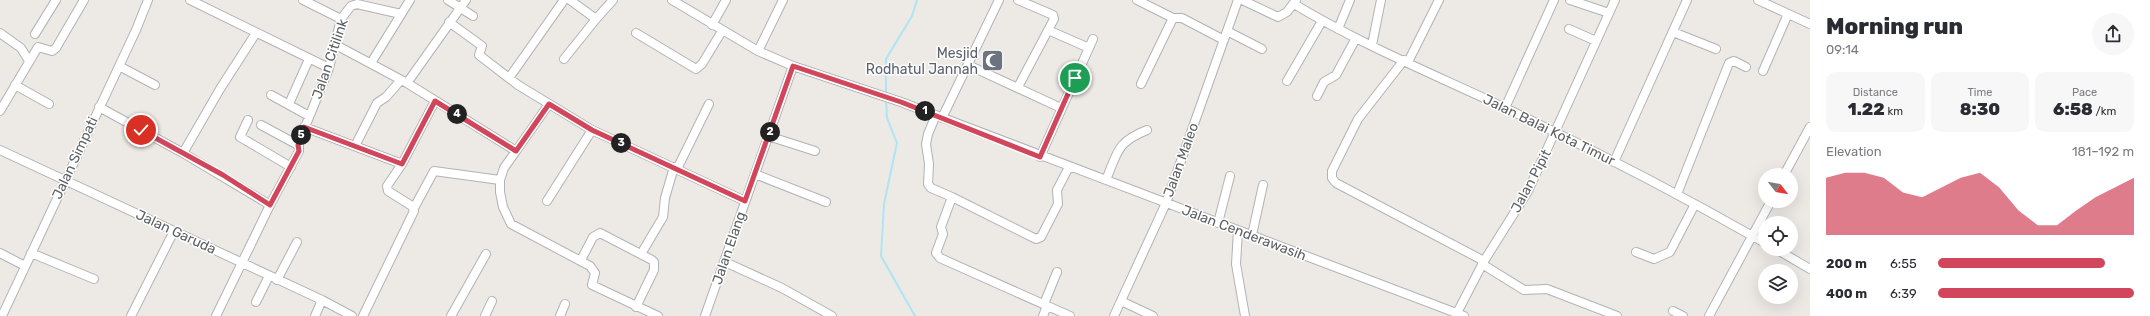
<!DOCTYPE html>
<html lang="en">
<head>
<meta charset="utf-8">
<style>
	:root { --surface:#fff; --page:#f7f7f7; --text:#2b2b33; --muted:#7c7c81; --accent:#d2465b }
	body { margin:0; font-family:Rubik,sans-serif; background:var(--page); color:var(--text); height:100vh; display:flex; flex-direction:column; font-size:15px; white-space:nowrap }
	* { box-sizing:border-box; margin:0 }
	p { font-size:13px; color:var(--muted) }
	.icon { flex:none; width:22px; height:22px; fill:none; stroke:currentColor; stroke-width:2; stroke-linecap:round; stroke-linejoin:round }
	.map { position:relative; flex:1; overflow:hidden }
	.details { display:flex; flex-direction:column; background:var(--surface); width:340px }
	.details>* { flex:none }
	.needle { width:26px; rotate:121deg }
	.tools { position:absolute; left:1758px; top:168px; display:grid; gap:8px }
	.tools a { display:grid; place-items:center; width:40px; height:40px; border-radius:50%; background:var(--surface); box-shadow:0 4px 16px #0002; font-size:20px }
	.pin { position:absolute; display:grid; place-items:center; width:34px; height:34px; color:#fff; margin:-17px; border:2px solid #fff; border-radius:50%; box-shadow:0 1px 4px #0007 }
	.km { position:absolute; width:20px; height:20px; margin:-10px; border-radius:50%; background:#222; color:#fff; font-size:11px; line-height:20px; text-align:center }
	.round { display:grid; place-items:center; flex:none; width:42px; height:42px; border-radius:21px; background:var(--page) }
	.summary { display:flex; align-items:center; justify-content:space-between; height:68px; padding:0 16px }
	h1 { font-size:22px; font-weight:800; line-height:30px }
	.stats { display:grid; grid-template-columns:repeat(3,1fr); gap:6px; height:68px; padding:4px 16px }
	.stats div { display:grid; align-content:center; border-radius:10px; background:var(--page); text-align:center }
	.stats b { font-size:17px; font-weight:800 }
	.stats small { font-size:11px; font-weight:400 }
	.stats p { font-size:11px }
	.chart { height:112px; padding:8px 16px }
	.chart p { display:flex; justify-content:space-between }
	.chart svg { width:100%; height:72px; margin-top:4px; fill:var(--accent); opacity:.7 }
	ul { padding:0 16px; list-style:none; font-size:13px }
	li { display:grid; grid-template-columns:64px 48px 1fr; align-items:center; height:30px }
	li i { height:10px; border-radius:5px; background:var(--accent) }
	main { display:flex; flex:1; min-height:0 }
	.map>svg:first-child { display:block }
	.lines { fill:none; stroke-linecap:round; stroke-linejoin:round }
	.stream { stroke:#aee5f4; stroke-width:2 }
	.minor-casing { stroke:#b0b3b5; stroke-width:10 }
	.minor { stroke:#fff; stroke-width:8 }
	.route-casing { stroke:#fff; stroke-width:8 }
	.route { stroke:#d2465b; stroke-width:5 }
	.labels { text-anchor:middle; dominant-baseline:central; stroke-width:3; stroke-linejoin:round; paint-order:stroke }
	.worship-label { font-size:14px; fill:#5b616d; stroke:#fff; text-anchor:end }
	.street-label { font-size:14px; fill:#5d6163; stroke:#fff }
</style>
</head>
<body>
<main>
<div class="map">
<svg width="1810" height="316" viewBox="0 0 1810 316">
	<rect width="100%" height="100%" fill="#ede9e5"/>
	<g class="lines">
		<!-- stream -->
		<path class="stream" d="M886,95v-36l26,-43 5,-16
			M886,100l1,18 10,25 -13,61 -3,52 34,60"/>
		<defs>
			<path id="minor" d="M190,0l139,68
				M303,0l38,19
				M448,0l25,16
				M672,0l86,51 35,15 108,36 563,214
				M1137,0l36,18h9l42,22
				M1242,0l36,17 9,-5 9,-12
				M1570,0l39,13
				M1758,0l52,24
				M1294,4c66,40 139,70 209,103 89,42 176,87 262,136
				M596,19l17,-19
				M449,22l33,24 -3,9 39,30 74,45 153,71
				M712,25l14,-25
				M1338,29l12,-29
				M1569,29l27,12
				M1048,30l41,18
				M1227,31l35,18
				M1673,32l43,17
				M0,33l21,15 8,13
				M636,33l60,36 6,-5 20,-33
				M35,34l21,-34
				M334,44l73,39 109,68 33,-47
				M1372,45l9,-45
				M758,51l25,-51
				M564,59l32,-40 -26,-19
				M1404,60l-46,59 -26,52v7l4,5 148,78
				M1408,62l31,-62
				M371,63l39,-63
				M968,65l93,43
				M119,66l36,19
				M1763,71l25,-57
				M509,78l55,-78
				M1287,81l35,-60
				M407,83l59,-83
				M1141,84l32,-66
				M15,85l34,19
				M1018,87l36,-68 -1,-4 -35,-15
				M271,95l38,21
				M1317,96l7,-14 12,-7 20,-37
				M289,104l20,-45
				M99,107l84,46 37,-64 36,-56
				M1505,108l49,-108
				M0,111l38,-64 14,4 4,-3 28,-48
				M936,115l-8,19 -2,10 3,20 -1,20 3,4 21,9
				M942,118l57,-118
				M248,120l-8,17 51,30
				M261,125l37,20
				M304,127l98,37
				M768,136l47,15
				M355,146l22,-43 9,-6 15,-17
				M0,150l322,150 30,16
				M516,151l-12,17 -4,12v12l3,15 8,17 79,42 5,7 -3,12 66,31
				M183,153l87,52
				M1040,157l53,-118
				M1614,162l73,-162
				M1069,167l-12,23 1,14 -17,33 -5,2 -84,-42 -11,30 2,7 -7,19 4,5 130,58
				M677,169l32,-65
				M755,174l71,28
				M1784,175l26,-48
				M1106,180c12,-29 11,-38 41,-50
				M1677,194l52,-131 5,-2 12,6
				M547,201l45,-71
				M414,208l20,-37 66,9
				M1218,223l12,-47
				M1238,231l-2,33 9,52
				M1252,235l11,-50
				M1776,249l34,20
				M1636,252l18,7 16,-7 25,-48
				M0,253l25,13
				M31,253l63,26
				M641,254l22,-37 2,-19 9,-31
				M581,260l12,-23 7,-4 52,27 2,2v8l-18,37
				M725,262l57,26 50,28
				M1482,264l42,26 23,-1 70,27
				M277,280l20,-38
				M1121,301l32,15
				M256,302l13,-26
				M1044,304l13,-32
				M1673,311l10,5
				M1457,313l27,-52 44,-70 87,-191
				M2,316l134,-286 12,-30
				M131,316l43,-85
				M216,316l54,-111 29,-54v-9l30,-74 12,-49 10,-13 6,-2 44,10
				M315,316l7,-16
				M363,316l51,-105 -2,-5 -24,-15 -1,-5 15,-22 33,-63
				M451,316l35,-62
				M485,316l7,-15
				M560,316l5,-12
				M705,316l88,-250
				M1043,316l4,-10
				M1114,316l52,-113 72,-203
				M1709,316l62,-115"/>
		</defs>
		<!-- minor casing -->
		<use href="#minor" class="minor-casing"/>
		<!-- minor -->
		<use href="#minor" class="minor"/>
	</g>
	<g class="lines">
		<defs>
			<path id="route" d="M141,130l82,45 47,30 29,-54 -1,-6 6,-18 98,37 33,-63 81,50 33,-47 43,26 153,71 48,-135 108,36 139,55 35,-79"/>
		</defs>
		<!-- route casing -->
		<use href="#route" class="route-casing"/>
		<!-- route -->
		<use href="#route" class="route"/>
	</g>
	<!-- icons -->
	<defs>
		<symbol id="mosque-square" viewBox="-11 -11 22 22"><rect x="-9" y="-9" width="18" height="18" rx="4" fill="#6b7280" stroke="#fff"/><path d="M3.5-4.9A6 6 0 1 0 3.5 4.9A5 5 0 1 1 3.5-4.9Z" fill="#fff"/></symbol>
	</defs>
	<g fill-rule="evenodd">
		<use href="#mosque-square" x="980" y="48" width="25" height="25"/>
	</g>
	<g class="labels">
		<!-- worship labels -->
		<g class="worship-label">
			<text x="978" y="53">Mesjid<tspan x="978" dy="16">Rodhatul Jannah</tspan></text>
		</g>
		<!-- street labels -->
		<g class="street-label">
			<text transform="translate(330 59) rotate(-71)">Jalan Citilink</text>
			<text transform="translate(1549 130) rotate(26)">Jalan Balai Kota Timur</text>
			<text transform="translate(75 158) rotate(-65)">Jalan Simpati</text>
			<text transform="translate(1181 160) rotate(-70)">Jalan Maleo</text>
			<text transform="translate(1531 181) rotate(-62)">Jalan Pipit</text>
			<text transform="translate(176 232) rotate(25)">Jalan Garuda</text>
			<text transform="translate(1244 233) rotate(21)">Jalan Cenderawasih</text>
			<text transform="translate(729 248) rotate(-71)">Jalan Elang</text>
		</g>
	</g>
</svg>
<div class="tools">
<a><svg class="needle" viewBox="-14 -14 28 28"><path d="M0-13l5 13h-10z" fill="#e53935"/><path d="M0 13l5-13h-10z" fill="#7c7c81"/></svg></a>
<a><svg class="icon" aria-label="locate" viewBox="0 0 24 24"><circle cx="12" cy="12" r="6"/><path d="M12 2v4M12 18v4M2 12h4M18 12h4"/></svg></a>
<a><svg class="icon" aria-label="layers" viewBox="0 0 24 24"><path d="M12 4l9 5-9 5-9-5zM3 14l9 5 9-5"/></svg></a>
</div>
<div class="pin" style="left:1075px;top:78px;background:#1e9e55"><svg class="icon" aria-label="arrive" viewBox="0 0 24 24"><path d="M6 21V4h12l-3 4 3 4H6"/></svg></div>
<div class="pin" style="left:141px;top:130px;background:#d93025"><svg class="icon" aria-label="check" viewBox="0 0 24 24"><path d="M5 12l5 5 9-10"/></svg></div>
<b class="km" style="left:925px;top:111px">1</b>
<b class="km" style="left:770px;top:132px">2</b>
<b class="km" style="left:621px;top:143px">3</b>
<b class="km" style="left:457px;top:114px">4</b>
<b class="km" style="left:301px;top:135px">5</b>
</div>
<section class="details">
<div class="summary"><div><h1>Morning run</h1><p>09:14</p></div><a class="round"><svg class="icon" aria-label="share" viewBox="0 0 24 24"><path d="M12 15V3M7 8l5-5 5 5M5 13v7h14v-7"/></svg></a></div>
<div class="stats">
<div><p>Distance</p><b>1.22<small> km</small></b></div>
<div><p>Time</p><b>8:30</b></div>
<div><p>Pace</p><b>6:58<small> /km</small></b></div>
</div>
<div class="chart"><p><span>Elevation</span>181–192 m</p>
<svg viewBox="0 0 160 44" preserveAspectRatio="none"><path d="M0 44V9L10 6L20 6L30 9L40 18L50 21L60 15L70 9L80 6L90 15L100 29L110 38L120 38L130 29L140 21L150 15L160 9V44z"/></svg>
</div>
<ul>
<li><b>200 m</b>6:55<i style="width:85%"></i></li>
<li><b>400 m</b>6:39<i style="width:100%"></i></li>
</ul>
</section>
</main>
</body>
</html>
